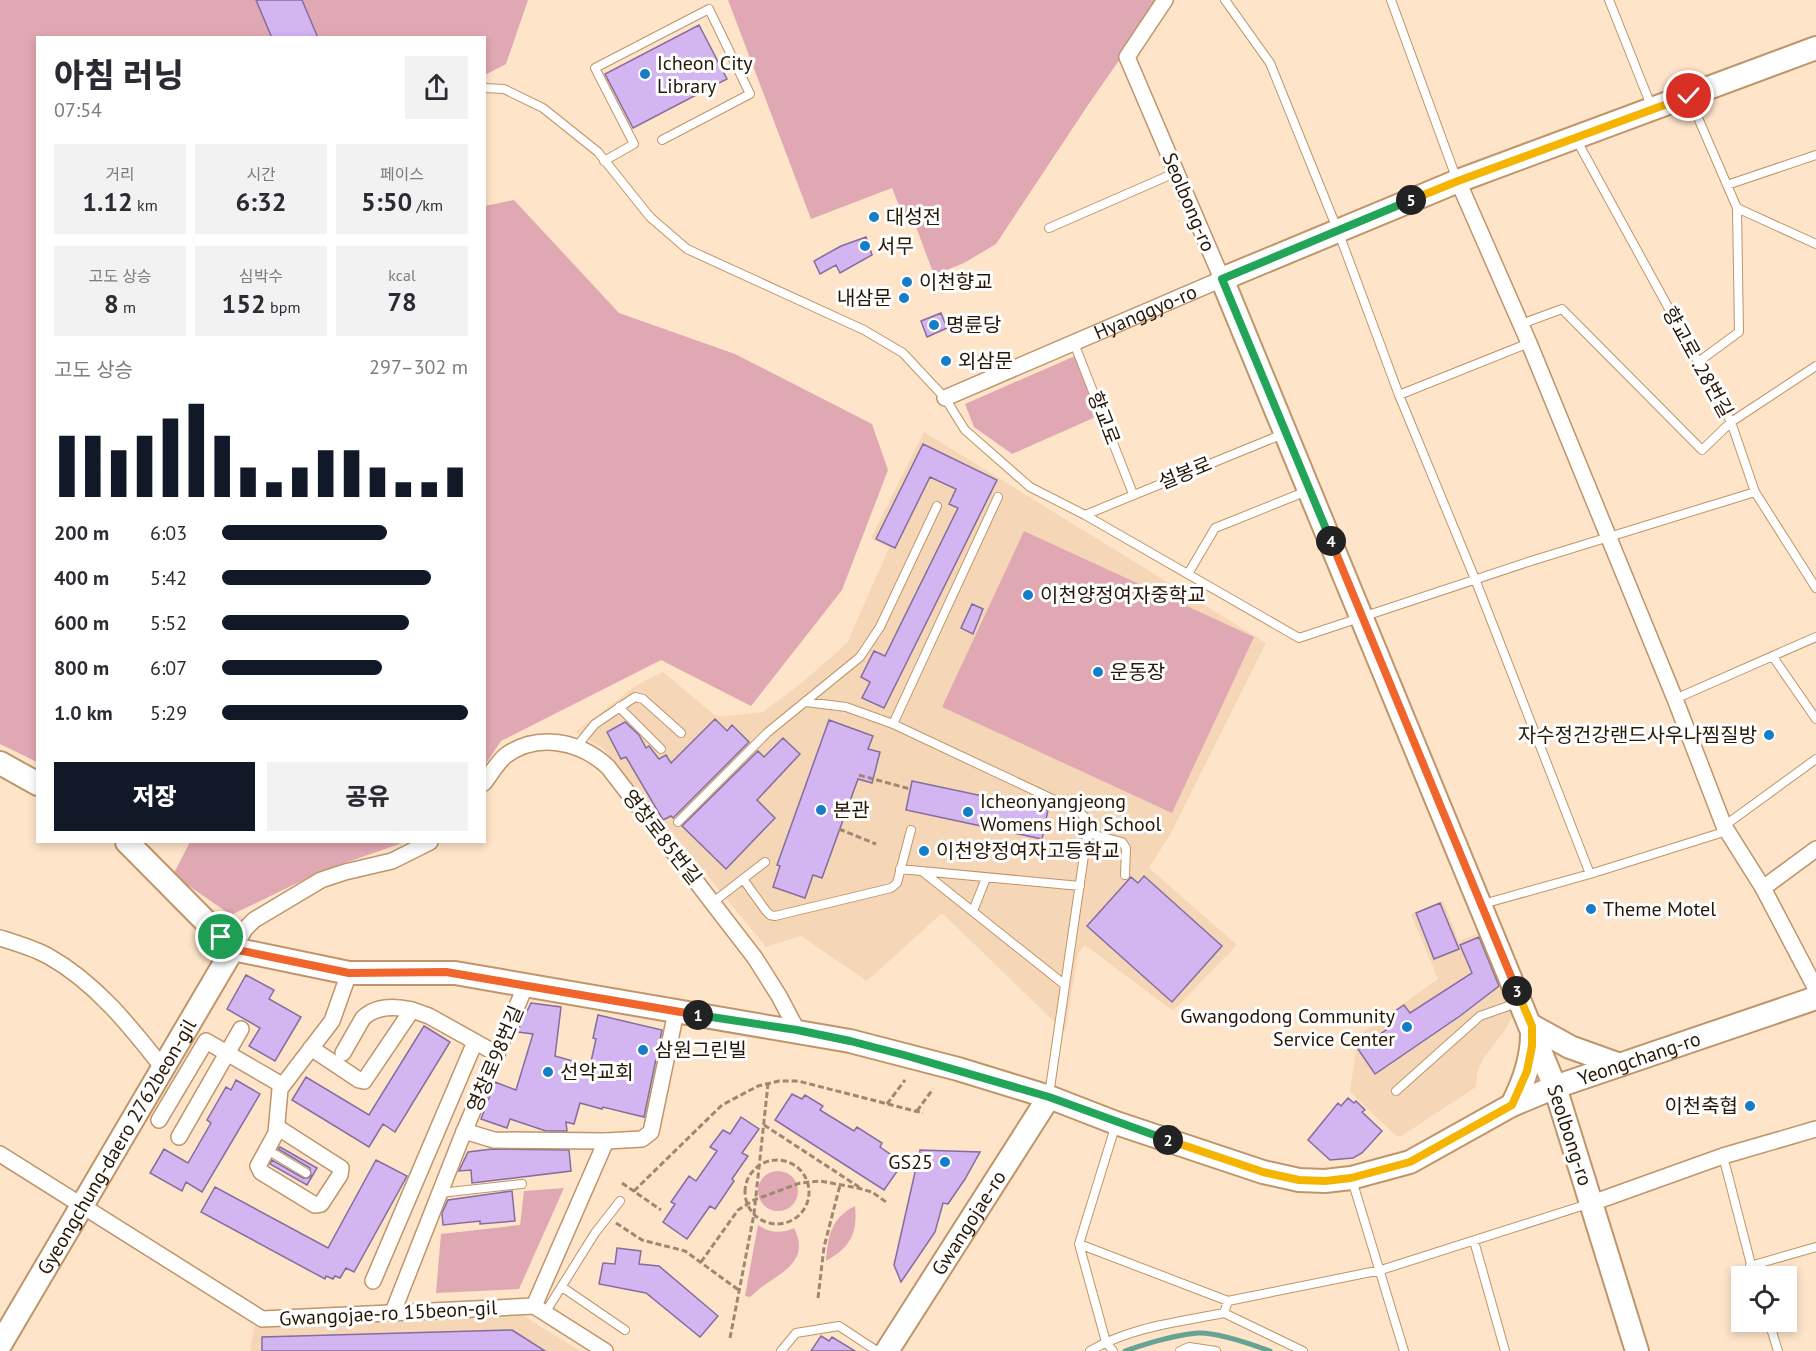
<!DOCTYPE html>
<html lang="ko">
<head>
<meta charset="utf-8">
<style>
	:root { --surface:#fff; --page:#f2f2f3; --text:#2b2b33; --muted:#7c7c81; --accent:#111827 }
	body { margin:0; font-family:"PT Sans","Noto Sans KR",sans-serif; background:var(--page); color:var(--text); height:100vh; display:flex; flex-direction:column; font-size:22px; white-space:nowrap }
	* { box-sizing:border-box; margin:0 }
	p { font-size:20px; color:var(--muted) }
	.icon { flex:none; width:33px; height:33px; fill:none; stroke:currentColor; stroke-width:2; stroke-linecap:round; stroke-linejoin:round }
	.map { position:relative; flex:1; overflow:hidden }
	.drawer { position:absolute; left:36px; top:36px; width:450px; height:807px; display:flex; flex-direction:column; background:var(--surface); border-radius:0px; box-shadow:0 3px 9px #0003 }
	.drawer>* { flex:none }
	.buttons { position:absolute; left:1731px; top:1266px; display:grid; gap:12px }
	.buttons a { display:grid; place-items:center; width:66px; height:66px; border-radius:0px; background:var(--surface); box-shadow:0 3px 9px #0003; font-size:30px }
	.pin { position:absolute; display:grid; place-items:center; width:51px; height:51px; color:#fff; margin:-26px; border:3px solid #fff; border-radius:50%; box-shadow:0 2px 6px #0007 }
	.km { position:absolute; width:30px; height:30px; margin:-15px; border-radius:50%; background:#222; color:#fff; font-size:16px; line-height:30px; text-align:center }
	.round { display:grid; place-items:center; flex:none; width:63px; height:63px; border-radius:0px; background:var(--page) }
	.head { display:flex; align-items:center; justify-content:space-between; height:102px; padding:0 18px }
	h1 { font-size:33px; font-weight:800; line-height:45px }
	.figures { display:grid; grid-template-columns:repeat(3,1fr); gap:9px; height:102px; padding:6px 18px }
	.figures div { display:grid; align-content:center; border-radius:0px; background:var(--page); text-align:center }
	.figures b { font-size:26px; font-weight:800 }
	.figures small { font-size:16px; font-weight:400 }
	.figures p { font-size:16px }
	.chart { height:168px; padding:12px 18px }
	.chart p { display:flex; justify-content:space-between }
	.chart svg { width:100%; height:108px; margin-top:6px; stroke:var(--accent); stroke-width:6 }
	.cta { display:flex; gap:12px; margin-top:auto; padding:12px 18px }
	.cta a { flex:1; height:69px; border-radius:0px; background:var(--accent); color:#fff; font-size:24px; font-weight:800; line-height:69px; text-align:center }
	.cta a+a { background:var(--page); color:var(--text) }
	ul { padding:0 18px; list-style:none; font-size:20px }
	li { display:grid; grid-template-columns:96px 72px 1fr; align-items:center; height:45px }
	li i { height:15px; border-radius:8px; background:var(--accent) }
	.map>svg:first-child { display:block }
	.built { fill:#f5d7b8 }
	.green { fill:#e0a8b2 }
	.lines { fill:none; stroke-linecap:round; stroke-linejoin:round }
	.stream { stroke:#67a296; stroke-width:5 }
	.building { fill:#d3b5f1; stroke:#856d9d; stroke-width:1.5 }
	.lane-casing { stroke:#bf9569; stroke-width:10 }
	.street-casing { stroke:#bf9569; stroke-width:18 }
	.secondary-casing { stroke:#bf9569; stroke-width:26 }
	.path { stroke:#9e8871; stroke-width:3; stroke-dasharray:6 3; stroke-linecap:butt }
	.lane { stroke:#fff; stroke-width:8 }
	.street { stroke:#fff; stroke-width:15 }
	.secondary { stroke:#fff; stroke-width:22 }
	.split-1-casing { stroke:#fff; stroke-width:12 }
	.split-2-casing { stroke:#fff; stroke-width:12 }
	.split-3-casing { stroke:#fff; stroke-width:12 }
	.split-4-casing { stroke:#fff; stroke-width:12 }
	.split-5-casing { stroke:#fff; stroke-width:12 }
	.split-6-casing { stroke:#fff; stroke-width:12 }
	.split-1 { stroke:#f0652b; stroke-width:8 }
	.split-2 { stroke:#22a559; stroke-width:8 }
	.split-3 { stroke:#f5b400; stroke-width:8 }
	.split-4 { stroke:#f0652b; stroke-width:8 }
	.split-5 { stroke:#22a559; stroke-width:8 }
	.split-6 { stroke:#f5b400; stroke-width:8 }
	.poi-dot { fill:#167dc8; stroke:#fff; stroke-width:2 }
	.labels { text-anchor:middle; dominant-baseline:central; stroke-width:6; stroke-linejoin:round; paint-order:stroke }
	.poi-label { font-size:20px; fill:#271705; stroke:#fff; text-anchor:start }
	.street-label { font-size:20px; fill:#271705; stroke:#fff }
</style>
</head>
<body>
<div class="map">
<svg width="1816" height="1351" viewBox="0 0 1816 1351">
	<rect width="100%" height="100%" fill="#fee4c9"/>
	<!-- built -->
	<path class="built" d="M924,432l342,211 -95,190 -22,35 88,77 -64,66 -88,-66 -7,9 -13,78 -123,-119 -75,68 -66,-45 -35,11 -163,-199 -28,-16 62,-47 26,-13 54,45 46,-5 42,-32 42,-37 42,-95 -18,-10z
		M1443,901l16,40 26,-10 25,57 3,27 -8,15 -22,29 -6,15 -1,13 -76,50 -5,-2 -45,-43 8,-56 80,-57 -27,-65z
		M519,1313l61,38h-330l4,-24z"/>
	<!-- green -->
	<path class="green" d="M0,0h528l-22,64 -21,11 -1,-37h-446l-1,724 -37,-18z
		M728,0h433l-73,105 -92,139 -32,19 -30,12 -22,-59 -8,2 -12,-30 -81,31z
		M514,200l105,113 116,41 137,70 16,46 -46,120 -91,116 -90,-46 -160,81 -16,24v-559z
		M1075,356l23,60 -86,38 -38,-27 -9,-23z
		M1024,531l230,106 -82,176 -230,-106z
		M190,842h215l-83,29 -91,44 -58,-40z
		M758 1191a20 20 0 1 1 40 0a20 20 0 1 1-40 0Z
		M564,1188l-45,101 -83,4 5,-59 79,-9 4,-34z
		M855,1206c3,27 -5,42 -29,55 2,-25 5,-43 29,-55z
		M758,1225c12,8 23,9 36,3 14,28 -4,40 -25,54 -7,4 -13,10 -19,15l-5,-1z"/>
	<g class="lines">
		<!-- stream -->
		<path class="stream" d="M1125,1351c23,-8 48,-16 73,-18 20,-1 53,11 72,18"/>
	</g>
	<!-- building -->
	<path class="building" d="M256,0h46l16,38h-46z
		M699,25l28,54 -94,49 -28,-54z
		M866,237l6,18 -32,18 -4,-8 -16,9 -6,-13 27,-15z
		M941,313l6,15 -20,9 -6,-16z
		M923,444l74,36 -113,228 -22,-10 8,-16 -9,-5 13,-26 11,5 73,-148 -9,-4 7,-15 -26,-12 -35,71 -19,-9z
		M972,604l11,5 -10,25 -12,-6z
		M715,719l12,12 5,-6 17,17 -76,76 -2,-2 -8,4 -37,-63 -5,2 -14,-27 18,-10 14,13 7,13 3,-2 10,13 7,-4 5,8z
		M829,720l44,16 -5,13 12,3 -8,31 -14,-4 -36,99 -9,-3 -8,23 -32,-11 7,-21 -3,-1z
		M783,738l17,16 -43,46 18,18 -49,51 -44,-43 76,-75 6,6z
		M912,781l136,29 -6,29 -136,-29z
		M1144,876l78,70 -50,56 -85,-76 44,-49 7,6z
		M1440,903l19,46 -25,10 -18,-46z
		M1479,937l20,49 -39,30 -85,58 -17,-25 31,-21 -6,-9 21,-14 6,8 62,-40 -12,-28z
		M246,975l28,15 -5,9 32,18 -26,44 -26,-15 11,-18 -33,-19z
		M531,1003l30,4 -6,49 35,10 6,-27 -3,-1 5,-23 64,15 -18,87 -41,-10 -1,2 -22,-6 -6,21 -8,-2 1,9h-21l-36,-12 -3,9 -26,-9 14,-37 21,8 17,-56 -16,-2z
		M424,1026l26,16 -55,90 -12,-8 -14,23 -77,-47 14,-23 63,38z
		M236,1080l24,14 -58,98 -16,-10 -4,9 -32,-18 14,-24 24,14 23,-40 -4,-3 19,-33 5,3z
		M792,1094l10,5 3,-4 18,11 -3,4 34,21 3,-4 25,16 -2,4 23,16 -19,27 -109,-70z
		M1348,1098l6,5 2,-2 9,9 -3,2 20,19 -20,22 -9,5 -23,2 -22,-20 30,-37 3,3z
		M741,1117l18,12 -17,24 6,3 -16,23 2,2 -19,28 -5,-3 -23,33 -24,-17 12,-18 -4,-2 18,-26 7,5 21,-30 -7,-4 13,-17 7,4z
		M280,1147l37,21 -10,17 -37,-21 2,-4 31,18h5l3,-2 -1,-8 -32,-19z
		M492,1149l77,1 2,21 -99,12 -1,-13 -12,1 9,-19z
		M920,1150l60,2 -15,27 -17,25 -5,-1 -8,29 -34,50 -7,-17z
		M376,1160l31,16 -53,96 -8,-4 -6,10 -5,-2 -2,3 -7,-3 -1,3 -124,-67 14,-25 113,61z
		M512,1191l3,30 -35,3v-3l-37,4 -1,-12 6,-13z
		M617,1248l24,3 -2,13 20,2 59,50 -18,21 -54,-44 -47,-9 4,-21 12,1z
		M512,1330l33,21h-283v-14z
		M821,1336l8,5 3,-4 23,14h-44z"/>
	<g class="lines">
		<defs>
			<path id="lane" d="M1225,0l45,63 68,168 61,164 76,184 115,295
				M1391,0l66,180
				M1609,0l43,108
				M484,88l20,1 39,19 55,44 52,65 37,32 177,81 39,23 42,45 20,32 65,57 55,28 214,123 232,-77 224,-69
				M1689,97l48,111 2,124 -41,30
				M1576,139l155,283 24,70 61,96
				M604,161l30,-17 -39,-76 114,-59 41,85 -88,46
				M1727,185l89,-30
				M1737,208l79,36
				M1049,228l128,-56
				M1521,324l41,-15 140,141 29,-28 85,-56
				M1074,343l59,151
				M1399,395l130,-52
				M1085,515l198,-81
				M1188,574l27,-46 92,-37
				M1773,657l43,62
				M1675,699l141,-62
				M806,702l40,5 47,17 185,87 8,7 2,10 -39,267
				M619,707l42,42
				M893,724l105,-227
				M577,746l18,-22 40,-27 8,2 38,34
				M678,822l90,-90 92,-75 20,-30 57,-121
				M1724,826l92,-67
				M1087,833l35,9 4,6 -1,27
				M900,869l180,17
				M922,871l143,114
				M743,879l23,32 4,4 5,1 116,-28 6,-5 14,-53
				M712,903l53,-41
				M1483,904l107,-30 137,-43
				M973,911l13,-33
				M1396,1091l84,-75 37,-13
				M266,1149l40,24
				M1723,1156l31,120
				M1352,1180l52,171
				M440,1193l82,-9
				M1474,1241l31,110
				M1079,1244l149,57 153,-31 207,-66
				M1750,1266l66,-19
				M562,1287l63,43
				M545,1313l50,-80 25,-32
				M1224,1313l79,38
				M1769,1322l9,29
				M781,1351l15,-18 43,-7 38,25
				M1090,1351c40,-24 89,-29 134,-38l4,-12
				M1113,1351l-7,-9 -27,-98 37,-120
				M1180,1351l9,-4 27,4"/>
			<g id="street">
				<path d="M1458,181l71,162 146,356 49,127 39,62 53,101"/>
				<path id="s1" d="M945,398l277,-119 -95,-222 38,-57"/>
				<path d="M484,783c7,-9 13,-20 21,-27 32,-24 75,-15 103,11l147,191 24,38 18,34"/>
				<path d="M1763,888l53,-39"/>
				<path d="M0,938c16,5 33,10 48,18 47,26 82,70 115,112"/>
				<path d="M233,949l12,-20 9,-9 67,-40 24,-8 47,-11 38,-19"/>
				<path d="M311,1048l48,32 5,1 48,-71 17,6 68,38"/>
				<path d="M343,1053l20,-35c13,-12 32,-12 49,-8"/>
				<path d="M159,1120l47,-79 76,44"/>
				<path d="M277,1127l64,41 -1,7 -19,29 -6,1 -54,-33 -3,-6 18,-33 4,-44 52,-68 17,-48"/>
				<path d="M464,1131l30,9 112,1 36,-2 9,-7 25,-120"/>
				<path d="M179,1137l62,-108"/>
				<path d="M0,1154l262,165 272,-13 71,45"/>
				<path d="M1592,1203l131,-47 93,-27"/>
				<path d="M373,1281l102,-239"/>
				<path d="M534,1306l72,-165"/>
				<path d="M393,1312l68,-173 64,-152"/>
			</g>
			<g id="secondary">
				<path d="M0,763l38,21"/>
				<path id="s2" d="M127,842l106,107 116,24h106l395,68 108,28 91,28 67,26 147,49 36,8 26,1 26,-3 59,-16 102,-57 43,-18 261,-89"/>
				<path d="M1532,1026l38,21 50,18"/>
				<path d="M1512,1105c12,-23 20,-45 20,-71"/>
				<path id="s3" d="M0,1345l233,-396"/>
				<path id="s4" d="M887,1351l162,-254"/>
				<path d="M1637,1351l-82,-264 -333,-808 236,-98 358,-133"/>
			</g>
		</defs>
		<!-- lane casing -->
		<use href="#lane" class="lane-casing"/>
		<!-- street casing -->
		<use href="#street" class="street-casing"/>
		<!-- secondary casing -->
		<use href="#secondary" class="secondary-casing"/>
		<!-- path -->
		<path class="path" d="M859,775l51,14
			M839,829l37,15
			M887,1104l18,-24
			M917,1111l16,-22
			M764,1125l95,62
			M745 1192a32 32 0 1 1 64 0a32 32 0 1 1-64 0Z
			M622,1183l39,27
			M634,1191l88,-86 36,-19 21,-5h19l125,32
			M616,1223l26,17 43,11 55,40
			M701,1262l37,-52 16,-10 46,-17 20,-2 38,7 14,4 14,10
			M818,1298l6,-51 16,-62
			M730,1338l24,-124 14,-130"/>
		<!-- lane -->
		<use href="#lane" class="lane"/>
		<!-- street -->
		<use href="#street" class="street"/>
		<!-- secondary -->
		<use href="#secondary" class="secondary"/>
	</g>
	<g class="lines">
		<defs>
			<path id="split-1" d="M221,937l12,12 116,24 97,-1 252,43"/>
			<path id="split-2" d="M698,1015l99,15 53,11 54,14 145,42 119,43"/>
			<path id="split-3" d="M1168,1140l95,32 36,8 26,1 26,-3 59,-16 102,-57 15,-34 5,-25v-20l-15,-35"/>
			<path id="split-4" d="M1331,541l186,450"/>
			<path id="split-5" d="M1331,541l-109,-262 189,-79"/>
			<path id="split-6" d="M1411,200l47,-19 231,-85"/>
		</defs>
		<!-- split-1 casing -->
		<use href="#split-1" class="split-1-casing"/>
		<!-- split-2 casing -->
		<use href="#split-2" class="split-2-casing"/>
		<!-- split-3 casing -->
		<use href="#split-3" class="split-3-casing"/>
		<!-- split-4 casing -->
		<use href="#split-4" class="split-4-casing"/>
		<!-- split-5 casing -->
		<use href="#split-5" class="split-5-casing"/>
		<!-- split-6 casing -->
		<use href="#split-6" class="split-6-casing"/>
		<!-- split-1 -->
		<use href="#split-1" class="split-1"/>
		<!-- split-2 -->
		<use href="#split-2" class="split-2"/>
		<!-- split-3 -->
		<use href="#split-3" class="split-3"/>
		<!-- split-4 -->
		<use href="#split-4" class="split-4"/>
		<!-- split-5 -->
		<use href="#split-5" class="split-5"/>
		<!-- split-6 -->
		<use href="#split-6" class="split-6"/>
	</g>
	<!-- markers -->
	<g class="poi-dot">
		<circle cx="645" cy="74" r="6"/>
		<circle cx="874" cy="217" r="6"/>
		<circle cx="865" cy="246" r="6"/>
		<circle cx="907" cy="282" r="6"/>
		<circle cx="904" cy="298" r="6"/>
		<circle cx="934" cy="325" r="6"/>
		<circle cx="946" cy="361" r="6"/>
		<circle cx="1028" cy="595" r="6"/>
		<circle cx="1098" cy="672" r="6"/>
		<circle cx="1769" cy="735" r="6"/>
		<circle cx="821" cy="810" r="6"/>
		<circle cx="968" cy="812" r="6"/>
		<circle cx="924" cy="851" r="6"/>
		<circle cx="1591" cy="909" r="6"/>
		<circle cx="1407" cy="1027" r="6"/>
		<circle cx="643" cy="1050" r="6"/>
		<circle cx="548" cy="1072" r="6"/>
		<circle cx="1750" cy="1106" r="6"/>
		<circle cx="945" cy="1162" r="6"/>
	</g>
	<g class="labels">
		<!-- poi labels -->
		<g class="poi-label">
			<text x="657" y="63">Icheon City<tspan x="657" dy="23">Library</tspan></text>
			<text x="886" y="217">대성전</text>
			<text x="877" y="246">서무</text>
			<text x="919" y="282">이천향교</text>
			<text x="892" y="298" text-anchor="end">내삼문</text>
			<text x="946" y="325">명륜당</text>
			<text x="958" y="361">외삼문</text>
			<text x="1040" y="595">이천양정여자중학교</text>
			<text x="1110" y="672">운동장</text>
			<text x="1757" y="735" text-anchor="end">자수정건강랜드사우나찜질방</text>
			<text x="980" y="801">Icheonyangjeong<tspan x="980" dy="23">Womens High School</tspan></text>
			<text x="833" y="810">본관</text>
			<text x="936" y="851">이천양정여자고등학교</text>
			<text x="1603" y="909">Theme Motel</text>
			<text x="1395" y="1016" text-anchor="end">Gwangodong Community<tspan x="1395" dy="23">Service Center</tspan></text>
			<text x="655" y="1050">삼원그린빌</text>
			<text x="560" y="1072">선악교회</text>
			<text x="1738" y="1106" text-anchor="end">이천축협</text>
			<text x="933" y="1162" text-anchor="end">GS25</text>
		</g>
		<!-- street labels -->
		<g class="street-label">
			<text transform="translate(1189 202) rotate(67)">Seolbong-ro</text>
			<text stroke="none"><textPath href="#s1" startOffset="218">Hyanggyo-ro</textPath></text>
			<text transform="translate(1698 362) rotate(61)">향교로 .28번길</text>
			<text transform="translate(1104 418) rotate(69)">향교로</text>
			<text transform="translate(1185 473) rotate(-22)">설봉로</text>
			<text transform="translate(662 837) rotate(52)">영창로85번길</text>
			<text stroke="none"><textPath href="#s2" startOffset="1612">Yeongchang-ro</textPath></text>
			<text transform="translate(495 1059) rotate(-67)">영창로98번길</text>
			<text transform="translate(1570 1135) rotate(72)">Seolbong-ro</text>
			<text stroke="none"><textPath href="#s3" startOffset="230">Gyeongchung-daero 2762beon-gil</textPath></text>
			<text stroke="none"><textPath href="#s4" startOffset="152">Gwangojae-ro</textPath></text>
			<text transform="translate(388 1313) rotate(-3)">Gwangojae-ro 15beon-gil</text>
		</g>
	</g>
</svg>
<div class="buttons">
<a><svg class="icon" aria-label="locate" viewBox="0 0 24 24"><circle cx="12" cy="12" r="6"/><path d="M12 2v4M12 18v4M2 12h4M18 12h4"/></svg></a>
</div>
<div class="pin" style="left:221px;top:937px;background:#1e9e55"><svg class="icon" aria-label="arrive" viewBox="0 0 24 24"><path d="M6 21V4h12l-3 4 3 4H6"/></svg></div>
<div class="pin" style="left:1689px;top:96px;background:#d93025"><svg class="icon" aria-label="check" viewBox="0 0 24 24"><path d="M5 12l5 5 9-10"/></svg></div>
<b class="km" style="left:698px;top:1015px">1</b>
<b class="km" style="left:1168px;top:1140px">2</b>
<b class="km" style="left:1517px;top:991px">3</b>
<b class="km" style="left:1331px;top:541px">4</b>
<b class="km" style="left:1411px;top:200px">5</b>
<section class="drawer">
<div class="head"><div><h1>아침 러닝</h1><p>07:54</p></div><a class="round"><svg class="icon" aria-label="share" viewBox="0 0 24 24"><path d="M12 15V3M7 8l5-5 5 5M5 13v7h14v-7"/></svg></a></div>
<div class="figures">
<div><p>거리</p><b>1.12<small> km</small></b></div>
<div><p>시간</p><b>6:32</b></div>
<div><p>페이스</p><b>5:50<small> /km</small></b></div>
</div>
<div class="figures">
<div><p>고도 상승</p><b>8<small> m</small></b></div>
<div><p>심박수</p><b>152<small> bpm</small></b></div>
<div><p>kcal</p><b>78</b></div>
</div>
<div class="chart"><p><span>고도 상승</span>297–302 m</p>
<svg viewBox="0 0 160 44" preserveAspectRatio="none"><path d="M5 44V19M15 44V19M25 44V25M35 44V19M45 44V12M55 44V6M65 44V19M75 44V32M85 44V38M95 44V32M105 44V25M115 44V25M125 44V32M135 44V38M145 44V38M155 44V32"/></svg>
</div>
<ul>
<li><b>200 m</b>6:03<i style="width:67%"></i></li>
<li><b>400 m</b>5:42<i style="width:85%"></i></li>
<li><b>600 m</b>5:52<i style="width:76%"></i></li>
<li><b>800 m</b>6:07<i style="width:65%"></i></li>
<li><b>1.0 km</b>5:29<i style="width:100%"></i></li>
</ul>
<div class="cta"><a>저장</a><a>공유</a></div>
</section>
</div>
</body>
</html>
